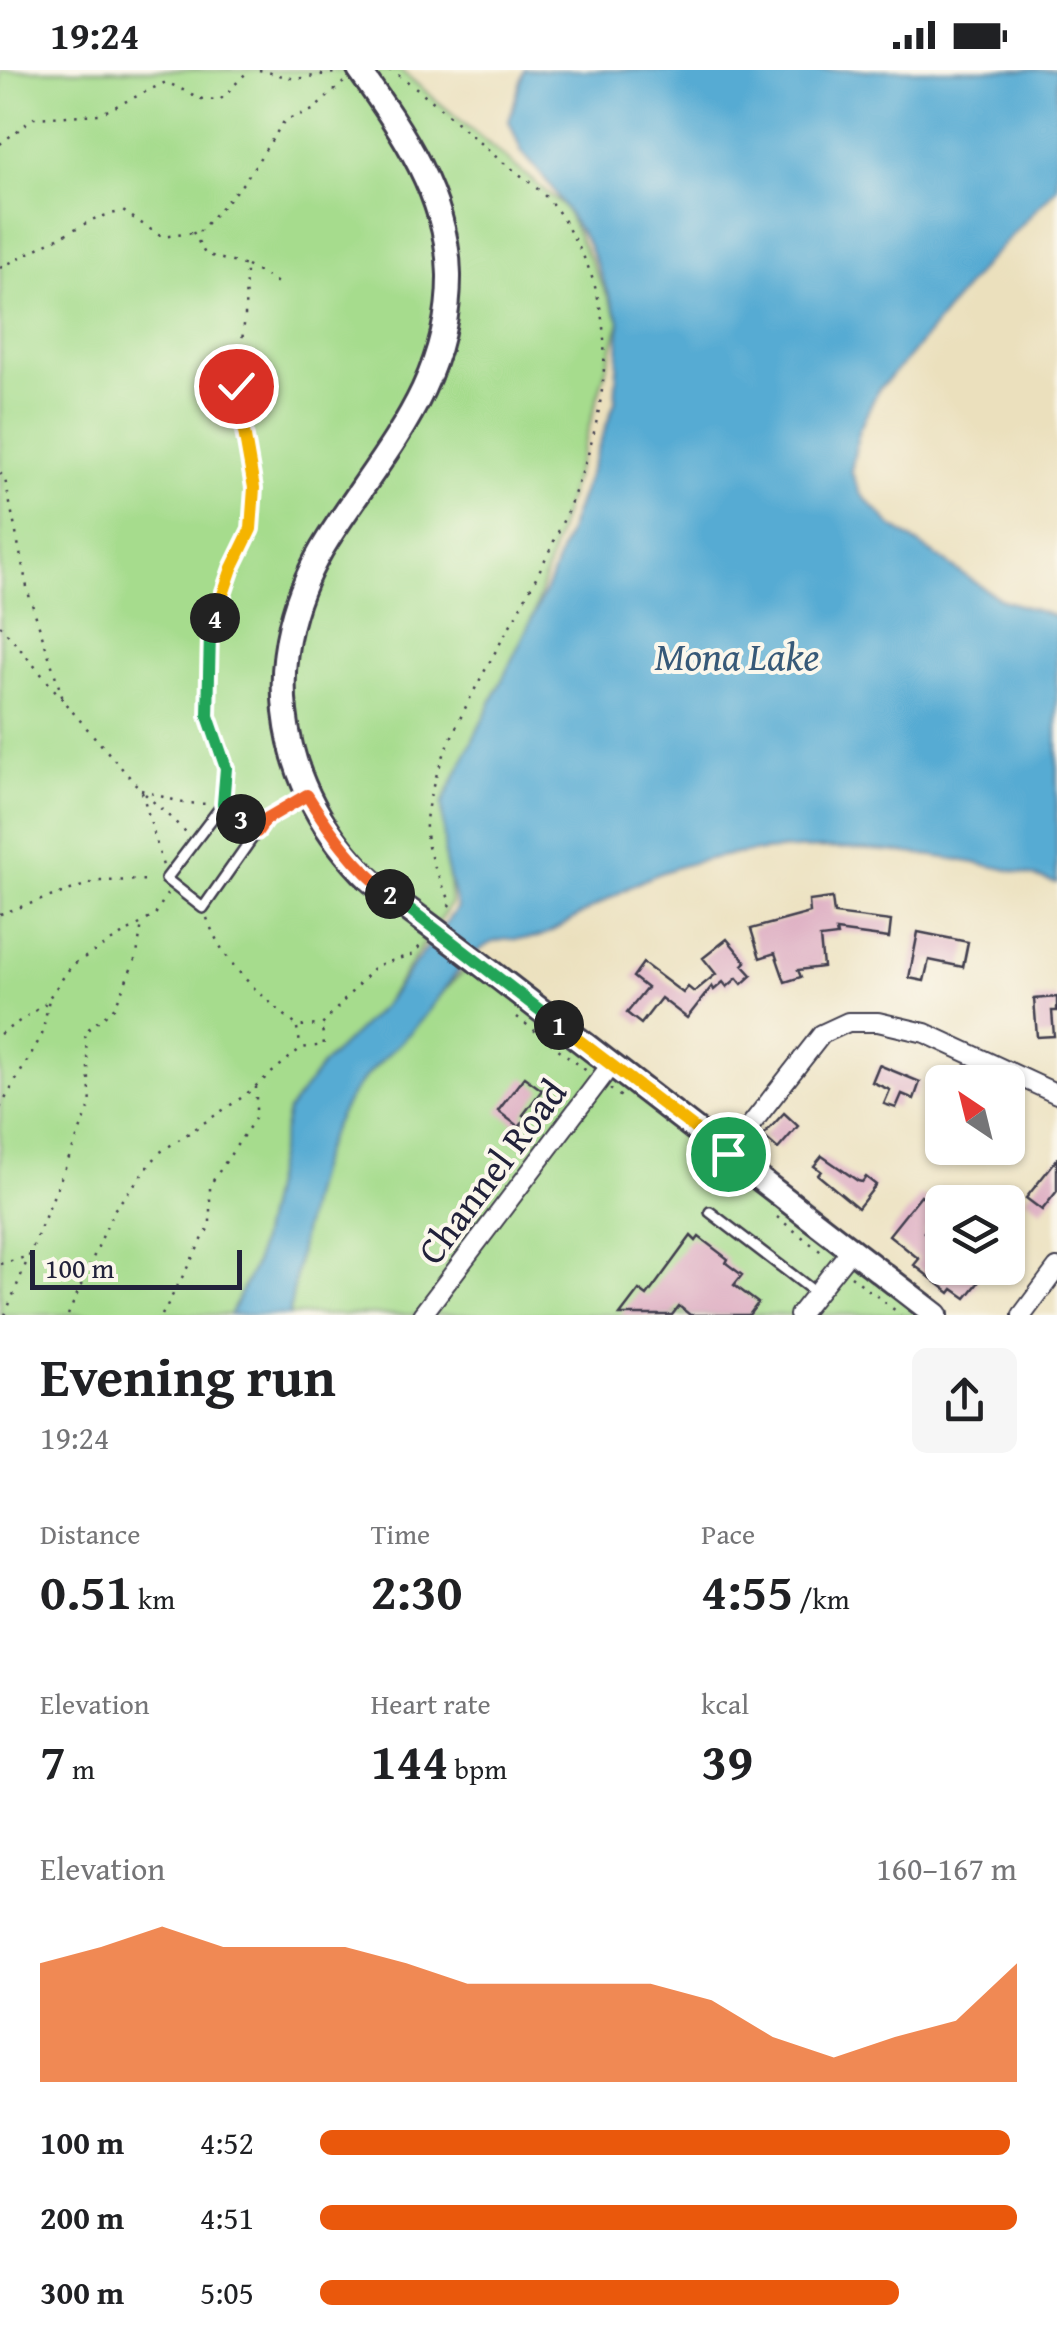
<!DOCTYPE html>
<html lang="en">
<head>
<meta charset="utf-8">
<style>
	:root { --surface:#fff; --page:#f6f6f6; --text:#202124; --muted:#757577; --accent:#ea580c }
	body { margin:0; font-family:"Gentium Book Plus",serif; background:var(--page); color:var(--text); height:100vh; display:flex; flex-direction:column; font-size:38px; white-space:nowrap }
	* { box-sizing:border-box; margin:0 }
	p { font-size:32px; color:var(--muted) }
	.icon { flex:none; width:55px; height:55px; fill:none; stroke:currentColor; stroke-width:2; stroke-linecap:round; stroke-linejoin:round }
	.map { position:relative; height:1245px; overflow:hidden }
	.details { display:flex; flex-direction:column; background:var(--surface); flex:1 }
	.details>* { flex:none }
	.needle { width:65px; rotate:325deg }
	.tools { position:absolute; left:925px; top:995px; display:grid; gap:20px }
	.tools a { display:grid; place-items:center; width:100px; height:100px; border-radius:15px; background:var(--surface); box-shadow:0 2px 8px #0004; font-size:50px }
	.scale { position:absolute; left:30px; bottom:25px; width:212px; box-sizing:border-box; padding-left:10px; border:5px solid #22223b; border-top:0; font-size:28px; line-height:35px; white-space:nowrap; color:#22223b; -webkit-text-stroke:8px #fbf7ec; paint-order:stroke }
	.pin { position:absolute; display:grid; place-items:center; width:85px; height:85px; color:#fff; margin:-42px; border:5px solid #fff; border-radius:50%; box-shadow:0 2px 10px #0007 }
	.km { position:absolute; width:50px; height:50px; margin:-25px; border-radius:50%; background:#222; color:#fff; font-size:28px; line-height:50px; text-align:center }
	.round { display:grid; place-items:center; flex:none; width:105px; height:105px; border-radius:15px; background:var(--page) }
	.headline { display:flex; align-items:center; justify-content:space-between; height:170px; padding:0 40px }
	h1 { font-size:55px; font-weight:700; line-height:75px }
	.figures { display:grid; grid-template-columns:repeat(3,1fr); gap:15px; height:170px; padding:10px 40px }
	.figures div { display:grid; align-content:center }
	.figures b { font-size:50px; font-weight:700 }
	.figures small { font-size:28px; font-weight:400 }
	.figures p { font-size:28px }
	.chart { height:280px; padding:20px 40px }
	.chart p { display:flex; justify-content:space-between }
	.chart svg { width:100%; height:180px; margin-top:10px; fill:var(--accent); opacity:.7 }
	ul { padding:0 40px; list-style:none; font-size:32px }
	li { display:grid; grid-template-columns:160px 120px 1fr; align-items:center; height:75px }
	li i { height:25px; border-radius:12px; background:var(--accent) }
	.status { display:flex; justify-content:space-between; align-items:center; height:70px; padding:0 50px; background:var(--surface); direction:ltr }
	.status svg { height:28px; fill:currentColor }
	.map>svg:first-child { display:block }
	.green { fill:#a6dc8d; stroke:#647f64; stroke-width:2.5 }
	.water { fill:#57abd3; stroke:#3c6687; stroke-width:2.5 }
	.building { fill:#dba8bf }
	.lines { fill:none; stroke-linecap:round; stroke-linejoin:round }
	.lane-casing { stroke:#403e4e; stroke-width:14 }
	.street-casing { stroke:#403e4e; stroke-width:22 }
	.secondary-casing { stroke:#403e4e; stroke-width:28 }
	.path { stroke:#403e4e; stroke-width:2.5; stroke-dasharray:2.5 8; stroke-linecap:butt }
	.lane { stroke:#fff; stroke-width:9 }
	.street { stroke:#fff; stroke-width:18 }
	.secondary { stroke:#fff; stroke-width:22 }
	.secondary-bridge-casing { stroke:#403e4e; stroke-width:28; stroke-linecap:butt }
	.secondary-bridge { stroke:#fff; stroke-width:22 }
	.split-1-casing { stroke:#fff; stroke-width:20 }
	.split-2-casing { stroke:#fff; stroke-width:20 }
	.split-3-casing { stroke:#fff; stroke-width:20 }
	.split-4-casing { stroke:#fff; stroke-width:20 }
	.split-5-casing { stroke:#fff; stroke-width:20 }
	.split-1 { stroke:#f5b400; stroke-width:12 }
	.split-2 { stroke:#22a559; stroke-width:12 }
	.split-3 { stroke:#f0652b; stroke-width:12 }
	.split-4 { stroke:#22a559; stroke-width:12 }
	.split-5 { stroke:#f5b400; stroke-width:12 }
	.labels { text-anchor:middle; dominant-baseline:central; stroke-width:8; stroke-linejoin:round; paint-order:stroke }
	.street-label { font-size:38px; fill:#22223b; stroke:#fbf7ec }
	.water-label { font-size:40px; font-style:italic; fill:#375978; stroke:#fbf7ec }
</style>
</head>
<body>
<div class="status"><b>19:24</b><svg viewBox="0 0 49 12"><path d="M0 12V9h3v3zM5 12V6h3v6zM10 12V3h3v9zM15 12V0h3v12zM26 1h20v11H26zM47 4h2v5h-2z"/></svg></div>
<div class="map">
<svg width="1057" height="1245" viewBox="0 0 1057 1245">
	<rect width="100%" height="100%" fill="#fbf7ec"/>
	<filter id="ink" filterUnits="userSpaceOnUse"><feTurbulence type="fractalNoise" baseFrequency=".01" numOctaves="2"/><feDisplacementMap in="SourceGraphic" scale="20" xChannelSelector="R" yChannelSelector="G"/><feConvolveMatrix kernelMatrix="1 2 1 2 8 2 1 2 1" color-interpolation-filters="sRGB"/></filter>
	<filter id="wash" filterUnits="userSpaceOnUse"><feTurbulence type="fractalNoise" baseFrequency=".0048" numOctaves="4" result="noise"/><feDisplacementMap in="SourceGraphic" scale="40" xChannelSelector="R" yChannelSelector="G"/><feGaussianBlur stdDeviation="2.25" result="paint"/><feColorMatrix in="noise" values="0 0 0 0 0 0 0 0 0 0 0 0 0 0 0 0 0 1.4 0 .05"/><feComposite in="paint" operator="in"/></filter>
	<g filter="url(#wash)">
		<rect width="100%" height="100%" fill="#ebe0bd"/>
		<!-- green -->
		<path class="green" d="M0,0h400l164,137 56,114 -86,293 -92,190 9,99 -68,103 -60,58 -35,47 -33,153 -25,51h-230z
			M477,891l455,354h-643c13,-73 19,-158 62,-220 18,-25 43,-45 63,-68 25,-27 32,-44 63,-66z"/>
		<!-- water -->
		<path class="water" d="M524,0h533v117l-77,82 -70,87 -32,34 -19,40 -8,41 9,22 32,33 108,73 57,18v266c-116,-36 -298,-54 -411,-4 -35,16 -66,38 -100,55 -17,9 -43,1 -59,11 -29,18 -48,54 -70,80 -21,24 -49,44 -67,72 -41,64 -48,145 -61,218h-59l25,-51 33,-153 35,-47 60,-58 74,-98 -12,-47 -3,-57 108,-223 65,-179 5,-81 -32,-77 -38,-59 -28,-33 -13,-31z"/>
		<g id="blocks">
			<!-- building -->
			<path class="building" d="M832,828l2,16 57,7 -2,17 -53,-7 1,5 -17,2 3,29 -25,3 3,7 -16,5 -10,-29 -15,5 -9,-29 59,-16 -1,-12z
				M918,862l50,10 -5,25 -34,-7 -5,21 -15,-3z
				M727,869l19,23 -3,3 9,10 -10,9 -5,-6 -10,9 -4,-5 -9,8 -2,-4 -25,32 -26,-20 -20,26 -14,-11 20,-25 -14,-11 10,-14 40,30 5,-6 6,5 22,-18 -13,-16z
				M1057,927v14h-5l2,25 -17,1 -3,-38z
				M879,995l41,17 -6,17 -12,-5 -6,14 -12,-4 6,-14 -18,-8z
				M524,1007l18,13 -19,25 4,3 -8,9 -21,-16z
				M784,1043l14,13 -20,23 -15,-13z
				M822,1086l36,25 4,1 4,-5 10,8 -18,23 -40,-33 3,-4 -7,-5z
				M1057,1089v32l-15,19 -16,-12z
				M921,1125l20,16 -17,21 18,14v22h15l21,15 -12,15 -13,-9 -3,4 -36,-28 5,-6 -30,-24z
				M691,1166l5,5 3,-4 29,22 -2,4 16,12 -8,10 24,18 -9,12h-59l-11,-9 -7,9h-52l19,-25 8,6z"/>
		</g>
	</g>
	<g filter="url(#ink)">
		<use href="#blocks" fill-opacity="0" stroke="#403e4e" stroke-width="2.5"/>
		<g class="lines">
			<defs>
				<path id="lane" d="M257,761l-34,-27 -57,75 37,29 54,-77 9,-12 41,-24
					M710,1142l106,81"/>
				<path id="street" d="M728,1084l94,-120 26,-12h30l47,11 132,61
					M422,1245l189,-250
					M799,1245l51,-64
					M1022,1245l35,-47"/>
				<path id="secondary" d="M359,0c43,61 89,127 90,205 1,110 -66,177 -121,264 -70,110 -56,239 34,333 17,18 40,32 59,47
					M477,891l459,354"/>
			</defs>
			<!-- lane casing -->
			<use href="#lane" class="lane-casing"/>
			<!-- street casing -->
			<use href="#street" class="street-casing"/>
			<!-- secondary casing -->
			<use href="#secondary" class="secondary-casing"/>
			<!-- path -->
			<path class="path" d="M259,0l36,9 46,-7
				M389,0c30,15 78,63 106,86 19,15 43,30 58,49 8,9 14,22 20,32 82,136 -15,304 -84,426 -22,40 -66,122 -63,169 1,24 15,49 25,71l-7,9
				M0,74l34,-26 66,-4 66,-32 36,17 18,1 29,-30
				M193,162l12,22 41,12 -1,51 -9,70 18,101 -3,41 -20,39 -21,65 -2,83 18,53 -2,25
				M247,196l33,18
				M0,198l96,-50 27,-7 39,26 37,-5 45,-50 41,-62 28,-10 32,-29
				M0,403l5,6 23,113 36,110 76,87
				M0,555l63,75
				M141,720l42,13 27,1
				M142,722l21,74
				M145,724l42,39
				M0,844l97,-33 55,-1
				M207,848c18,50 52,74 90,108l25,-1 53,-59 39,-12 8,-11
				M517,947l71,55
				M297,958l4,20
				M0,964l44,-29 28,-40 83,-50 12,-21
				M610,1019l14,10
				M0,1038l42,-73 7,-36
				M777,1147l48,38
				M0,1194l26,-7
				M851,1206l50,39
				M5,1245l86,-211 -6,-72 30,-25 22,-52 5,-32
				M68,1245l46,-105 45,-57 85,-57 57,-48 23,-3 -2,-18
				M162,1245l48,-90v-40l46,-68v-30"/>
			<!-- lane -->
			<use href="#lane" class="lane"/>
			<!-- street -->
			<use href="#street" class="street"/>
			<!-- secondary -->
			<use href="#secondary" class="secondary"/>
			<defs>
				<path id="secondary-bridge" d="M421,849l56,42"/>
			</defs>
			<!-- secondary-bridge casing -->
			<use href="#secondary-bridge" class="secondary-bridge-casing"/>
			<!-- secondary-bridge -->
			<use href="#secondary-bridge" class="secondary-bridge"/>
		</g>
	</g>
	<g class="lines" filter="url(#ink)">
		<defs>
			<path id="split-1" d="M559,955l169,129"/>
			<path id="split-2" d="M390,824l169,131"/>
			<path id="split-3" d="M241,749l16,13 9,-13 41,-24c24,38 47,71 83,99"/>
			<path id="split-4" d="M215,548l-5,15 -2,83 18,52 -3,36 18,15"/>
			<path id="split-5" d="M215,548l17,-50 19,-39 3,-41 -18,-102"/>
		</defs>
		<!-- split-1 casing -->
		<use href="#split-1" class="split-1-casing"/>
		<!-- split-2 casing -->
		<use href="#split-2" class="split-2-casing"/>
		<!-- split-3 casing -->
		<use href="#split-3" class="split-3-casing"/>
		<!-- split-4 casing -->
		<use href="#split-4" class="split-4-casing"/>
		<!-- split-5 casing -->
		<use href="#split-5" class="split-5-casing"/>
		<!-- split-1 -->
		<use href="#split-1" class="split-1"/>
		<!-- split-2 -->
		<use href="#split-2" class="split-2"/>
		<!-- split-3 -->
		<use href="#split-3" class="split-3"/>
		<!-- split-4 -->
		<use href="#split-4" class="split-4"/>
		<!-- split-5 -->
		<use href="#split-5" class="split-5"/>
	</g>
	<g class="labels">
		<!-- street labels -->
		<g class="street-label">
			<text transform="translate(491 1101) rotate(-53)">Channel Road</text>
		</g>
		<!-- water labels -->
		<g class="water-label">
			<text x="737" y="585">Mona Lake</text>
		</g>
	</g>
</svg>
<div class="tools">
<a><svg class="needle" viewBox="-14 -14 28 28"><path d="M0-13l5 13h-10z" fill="#e53935"/><path d="M0 13l5-13h-10z" fill="#757577"/></svg></a>
<a><svg class="icon" aria-label="layers" viewBox="0 0 24 24"><path d="M12 4l9 5-9 5-9-5zM3 14l9 5 9-5"/></svg></a>
</div>
<div class="scale">100 m</div>
<div class="pin" style="left:728px;top:1084px;background:#1e9e55"><svg class="icon" aria-label="arrive" viewBox="0 0 24 24"><path d="M6 21V4h12l-3 4 3 4H6"/></svg></div>
<div class="pin" style="left:236px;top:316px;background:#d93025"><svg class="icon" aria-label="check" viewBox="0 0 24 24"><path d="M5 12l5 5 9-10"/></svg></div>
<b class="km" style="left:559px;top:955px">1</b>
<b class="km" style="left:390px;top:824px">2</b>
<b class="km" style="left:241px;top:749px">3</b>
<b class="km" style="left:215px;top:548px">4</b>
</div>
<section class="details">
<div class="headline"><div><h1>Evening run</h1><p>19:24</p></div><a class="round"><svg class="icon" aria-label="share" viewBox="0 0 24 24"><path d="M12 15V3M7 8l5-5 5 5M5 13v7h14v-7"/></svg></a></div>
<div class="figures">
<div><p>Distance</p><b>0.51<small> km</small></b></div>
<div><p>Time</p><b>2:30</b></div>
<div><p>Pace</p><b>4:55<small> /km</small></b></div>
</div>
<div class="figures">
<div><p>Elevation</p><b>7<small> m</small></b></div>
<div><p>Heart rate</p><b>144<small> bpm</small></b></div>
<div><p>kcal</p><b>39</b></div>
</div>
<div class="chart"><p><span>Elevation</span>160–167 m</p>
<svg viewBox="0 0 160 44" preserveAspectRatio="none"><path d="M0 44V15L10 11L20 6L30 11L40 11L50 11L60 15L70 20L80 20L90 20L100 20L110 24L120 33L130 38L140 33L150 29L160 15V44z"/></svg>
</div>
<ul>
<li><b>100 m</b>4:52<i style="width:99%"></i></li>
<li><b>200 m</b>4:51<i style="width:100%"></i></li>
<li><b>300 m</b>5:05<i style="width:83%"></i></li>
</ul>
</section>
</body>
</html>
